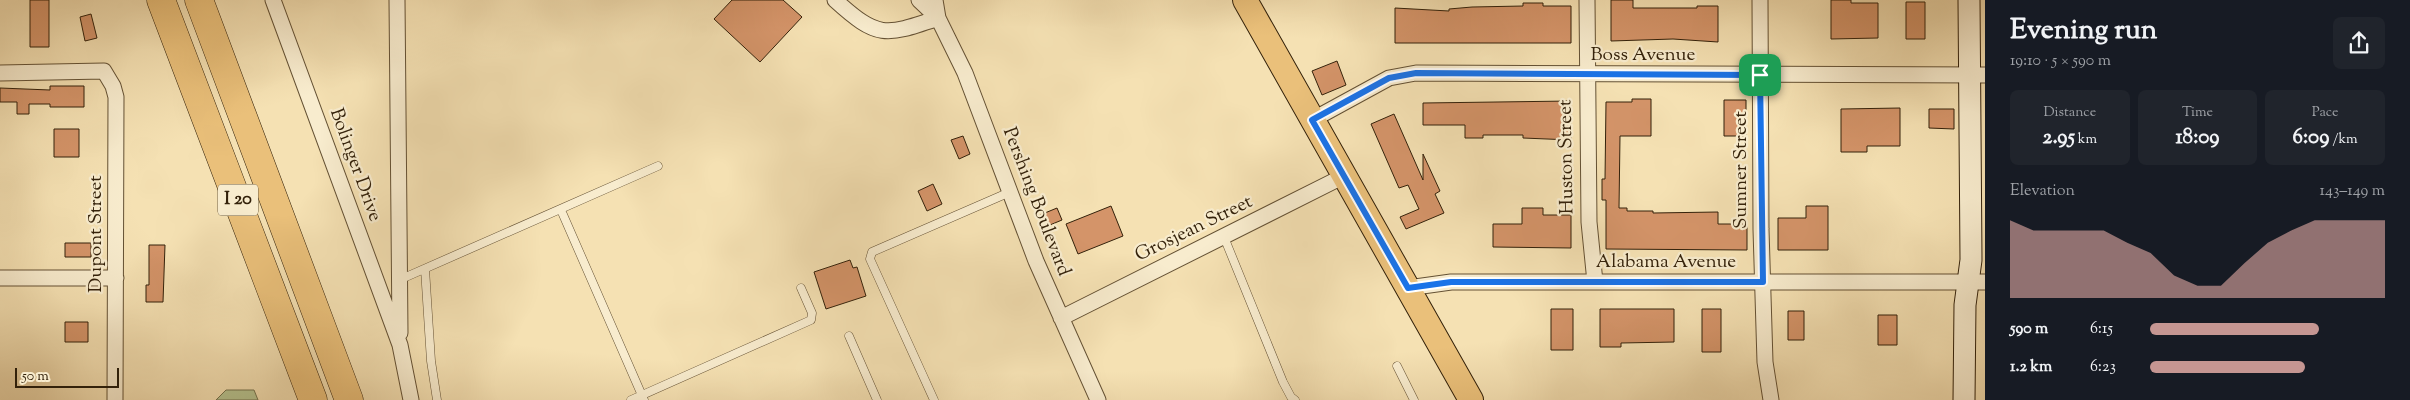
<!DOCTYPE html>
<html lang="en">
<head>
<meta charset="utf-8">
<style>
	:root { --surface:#171b24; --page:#20242c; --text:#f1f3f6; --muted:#9ea1a6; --accent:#c59692 }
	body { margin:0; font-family:"Sorts Mill Goudy",serif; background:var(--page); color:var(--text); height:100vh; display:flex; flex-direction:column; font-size:19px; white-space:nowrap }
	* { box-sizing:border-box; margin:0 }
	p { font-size:16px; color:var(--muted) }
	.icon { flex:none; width:28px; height:28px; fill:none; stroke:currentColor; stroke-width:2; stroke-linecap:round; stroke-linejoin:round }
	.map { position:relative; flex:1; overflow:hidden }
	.panel { display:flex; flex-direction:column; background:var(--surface); width:425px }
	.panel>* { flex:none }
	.scale { position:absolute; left:15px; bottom:12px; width:104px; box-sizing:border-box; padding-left:5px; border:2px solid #33210a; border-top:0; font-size:14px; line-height:18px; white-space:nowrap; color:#33210a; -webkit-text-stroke:4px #f8ecce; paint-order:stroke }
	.pin { position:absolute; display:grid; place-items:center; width:42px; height:42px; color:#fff; margin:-21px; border-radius:10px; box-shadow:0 2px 8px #0006 }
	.round { display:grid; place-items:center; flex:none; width:52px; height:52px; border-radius:8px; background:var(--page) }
	.summary { display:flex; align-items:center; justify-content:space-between; height:85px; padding:0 25px }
	h1 { font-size:28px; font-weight:800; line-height:38px }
	.stats { display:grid; grid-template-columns:repeat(3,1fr); gap:8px; height:85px; padding:5px 25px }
	.stats div { display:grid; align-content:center; border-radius:8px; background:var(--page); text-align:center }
	.stats b { font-size:21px; font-weight:800 }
	.stats small { font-size:14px; font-weight:400 }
	.stats p { font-size:14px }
	.chart { height:140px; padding:10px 25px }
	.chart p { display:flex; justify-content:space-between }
	.chart svg { width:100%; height:90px; margin-top:5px; fill:var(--accent); opacity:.7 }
	ul { padding:0 25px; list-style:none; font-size:16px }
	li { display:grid; grid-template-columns:80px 60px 1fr; align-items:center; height:38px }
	li i { height:12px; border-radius:6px; background:var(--accent) }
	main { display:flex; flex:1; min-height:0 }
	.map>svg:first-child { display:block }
	.green { fill:#b6c491; stroke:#74724e }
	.building { fill:#d49469; stroke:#33210a }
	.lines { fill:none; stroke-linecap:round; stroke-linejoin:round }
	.lane-casing { stroke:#645134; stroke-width:9 }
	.street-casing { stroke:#645134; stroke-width:17 }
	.secondary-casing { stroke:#33210a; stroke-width:23 }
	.primary-casing { stroke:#33210a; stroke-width:26 }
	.highway-casing { stroke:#33210a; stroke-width:29 }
	.lane { stroke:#f8ecce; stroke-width:8 }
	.street { stroke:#f8ecce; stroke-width:15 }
	.secondary { stroke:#f8ecce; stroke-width:21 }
	.primary { stroke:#eac07a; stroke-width:24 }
	.highway { stroke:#eac07a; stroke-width:28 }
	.route-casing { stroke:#fff; stroke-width:10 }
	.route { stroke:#1a73e8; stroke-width:6 }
	.labels { text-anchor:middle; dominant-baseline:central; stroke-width:4.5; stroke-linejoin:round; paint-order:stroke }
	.shield { fill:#f8ecce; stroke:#6e5e45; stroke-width:1 }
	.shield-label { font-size:18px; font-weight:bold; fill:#33210a }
	.street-label { font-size:19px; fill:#33210a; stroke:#f8ecce }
</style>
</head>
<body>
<main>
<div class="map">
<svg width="1985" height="400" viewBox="0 0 1985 400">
	<rect width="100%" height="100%" fill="#f5e1b3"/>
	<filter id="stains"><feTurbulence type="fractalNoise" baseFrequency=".004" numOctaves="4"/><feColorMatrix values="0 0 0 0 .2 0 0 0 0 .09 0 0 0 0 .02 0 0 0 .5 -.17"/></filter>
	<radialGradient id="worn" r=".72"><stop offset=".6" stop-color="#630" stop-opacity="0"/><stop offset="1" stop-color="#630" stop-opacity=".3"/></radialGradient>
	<!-- green -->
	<path class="green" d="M226,390h28l4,10h-42z"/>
	<!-- building -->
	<path class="building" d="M30,0h19v47h-19z
		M732,0h51l19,17 -42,45 -46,-43z
		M1611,0h22v8h64v-2h21v36l-45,-3 -62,2z
		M1831,0h20v3h27v35l-47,1z
		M1906,2h19v37h-19z
		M1523,3h20v3h28v37h-176v-35l54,3v-2l23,-2 51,-1z
		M91,14l6,24 -12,3 -5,-24z
		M1337,61l9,24 -24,10 -10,-24z
		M50,86h34v21h-34v-3h-21v10h-12v-12h-17v-14l50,2z
		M1632,99h19v37h-31l-1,72h8v3h26v2l65,-1v12h29v26l-141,-1v-49h-4v-21h3l1,-77h26z
		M1724,100h22v36h-22z
		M1571,101v39l-48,-2v-3h-40v3h-18v-13h-42v-22z
		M1900,108v38h-33v6h-26v-43z
		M1929,109h25v20l-25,-1z
		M1394,114l29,66v-26l17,37 -5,3 9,19 -38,16 -6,-12 19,-8 -11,-24 -9,3 -28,-64z
		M54,129h25v28h-25z
		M963,136l7,18 -11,5 -8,-19z
		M933,184l9,20 -15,7 -9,-20z
		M1111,206l12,30 -45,18 -12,-30z
		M1806,206h22v44h-50v-32h28z
		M1057,208l5,12 -17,7 -5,-12z
		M1522,208h21v7h28v33l-78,-1v-23h29z
		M65,243h26v14h-26z
		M149,245h16l-2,57h-17v-17h3z
		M850,260l3,8 4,-1 9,29 -40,13 -12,-37z
		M1551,309h22v41h-22z
		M1600,309h74v33l-53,1v4h-21z
		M1702,309h19v43h-19z
		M1788,311h16v29h-16z
		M1878,315h19v30h-19z
		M65,322h23v20h-23z"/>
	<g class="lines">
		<defs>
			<path id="lane" d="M561,210l83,190
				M1224,237l59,145 8,15 4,3
				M425,269l6,92 6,39
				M399,280l259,-114
				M849,336l28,64
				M1397,366l17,34
				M631,400l180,-80 1,-7 -11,-25
				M934,400l-64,-141 2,-7 138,-60"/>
			<path id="street" d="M273,0l127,345 11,55
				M397,0l3,333
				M835,0c43,39 50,36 103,18
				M919,0l19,18
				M935,0l3,18 27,55 71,188 62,139
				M1587,0l2,222 6,60
				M1760,0l1,229 4,133 6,38
				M0,73l104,-2 9,15 3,11 -1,303
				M1312,120l77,-42 27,-5 569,2
				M0,278h116
				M1408,288l43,-6h534
				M1061,318l283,-142"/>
			<path id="secondary" d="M1964,400l1,-95 6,-45 -2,-260"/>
			<path id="primary" d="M1245,0l226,400"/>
			<path id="highway" d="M161,0l152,400
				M199,0l150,400"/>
		</defs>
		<!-- lane casing -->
		<use href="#lane" class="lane-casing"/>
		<!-- street casing -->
		<use href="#street" class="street-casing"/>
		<!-- secondary casing -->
		<use href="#secondary" class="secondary-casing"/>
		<!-- primary casing -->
		<use href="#primary" class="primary-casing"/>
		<!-- highway casing -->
		<use href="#highway" class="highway-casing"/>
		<!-- lane -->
		<use href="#lane" class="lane"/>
		<!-- street -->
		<use href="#street" class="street"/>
		<!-- secondary -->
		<use href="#secondary" class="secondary"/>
		<!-- primary -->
		<use href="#primary" class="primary"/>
		<!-- highway -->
		<use href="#highway" class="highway"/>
	</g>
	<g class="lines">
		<defs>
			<path id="route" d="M1416,73l344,2 3,207h-312l-43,6 -96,-168 77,-42z"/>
		</defs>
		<!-- route casing -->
		<use href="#route" class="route-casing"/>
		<!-- route -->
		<use href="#route" class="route"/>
	</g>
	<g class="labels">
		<!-- shield labels -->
		<rect class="shield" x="218" y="184.5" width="40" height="31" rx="4"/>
		<g class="shield-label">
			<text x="238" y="200">I 20</text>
		</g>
		<!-- street labels -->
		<g class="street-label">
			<text x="1643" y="55">Boss Avenue</text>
			<text transform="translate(1567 157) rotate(-91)">Huston Street</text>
			<text transform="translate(355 165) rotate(70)">Bolinger Drive</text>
			<text transform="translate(1741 170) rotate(-90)">Sumner Street</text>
			<text transform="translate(1036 202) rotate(69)">Pershing Boulevard</text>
			<text transform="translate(1194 229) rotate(-26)">Grosjean Street</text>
			<text transform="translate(96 234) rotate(-90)">Dupont Street</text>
			<text x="1666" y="262">Alabama Avenue</text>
		</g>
	</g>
	<rect width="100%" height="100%" filter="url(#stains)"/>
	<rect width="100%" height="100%" fill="url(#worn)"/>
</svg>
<div class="scale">50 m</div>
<div class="pin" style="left:1760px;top:75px;background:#1e9e55"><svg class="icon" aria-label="arrive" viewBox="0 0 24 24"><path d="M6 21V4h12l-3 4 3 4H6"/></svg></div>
</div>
<section class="panel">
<div class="summary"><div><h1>Evening run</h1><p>19:10 · 5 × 590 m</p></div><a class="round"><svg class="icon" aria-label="share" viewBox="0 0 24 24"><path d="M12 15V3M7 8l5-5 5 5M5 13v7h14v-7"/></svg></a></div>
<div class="stats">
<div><p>Distance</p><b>2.95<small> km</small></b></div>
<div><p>Time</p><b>18:09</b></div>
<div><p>Pace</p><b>6:09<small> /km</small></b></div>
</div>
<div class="chart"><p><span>Elevation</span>143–149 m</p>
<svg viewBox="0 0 160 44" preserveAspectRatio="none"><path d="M0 44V6L10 11L20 11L30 11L40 11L50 17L60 22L70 33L80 38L90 38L100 27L110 17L120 11L130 6L140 6L150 6L160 6V44z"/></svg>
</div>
<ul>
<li><b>590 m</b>6:15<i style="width:72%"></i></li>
<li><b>1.2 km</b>6:23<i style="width:66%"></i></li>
</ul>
</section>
</main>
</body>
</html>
